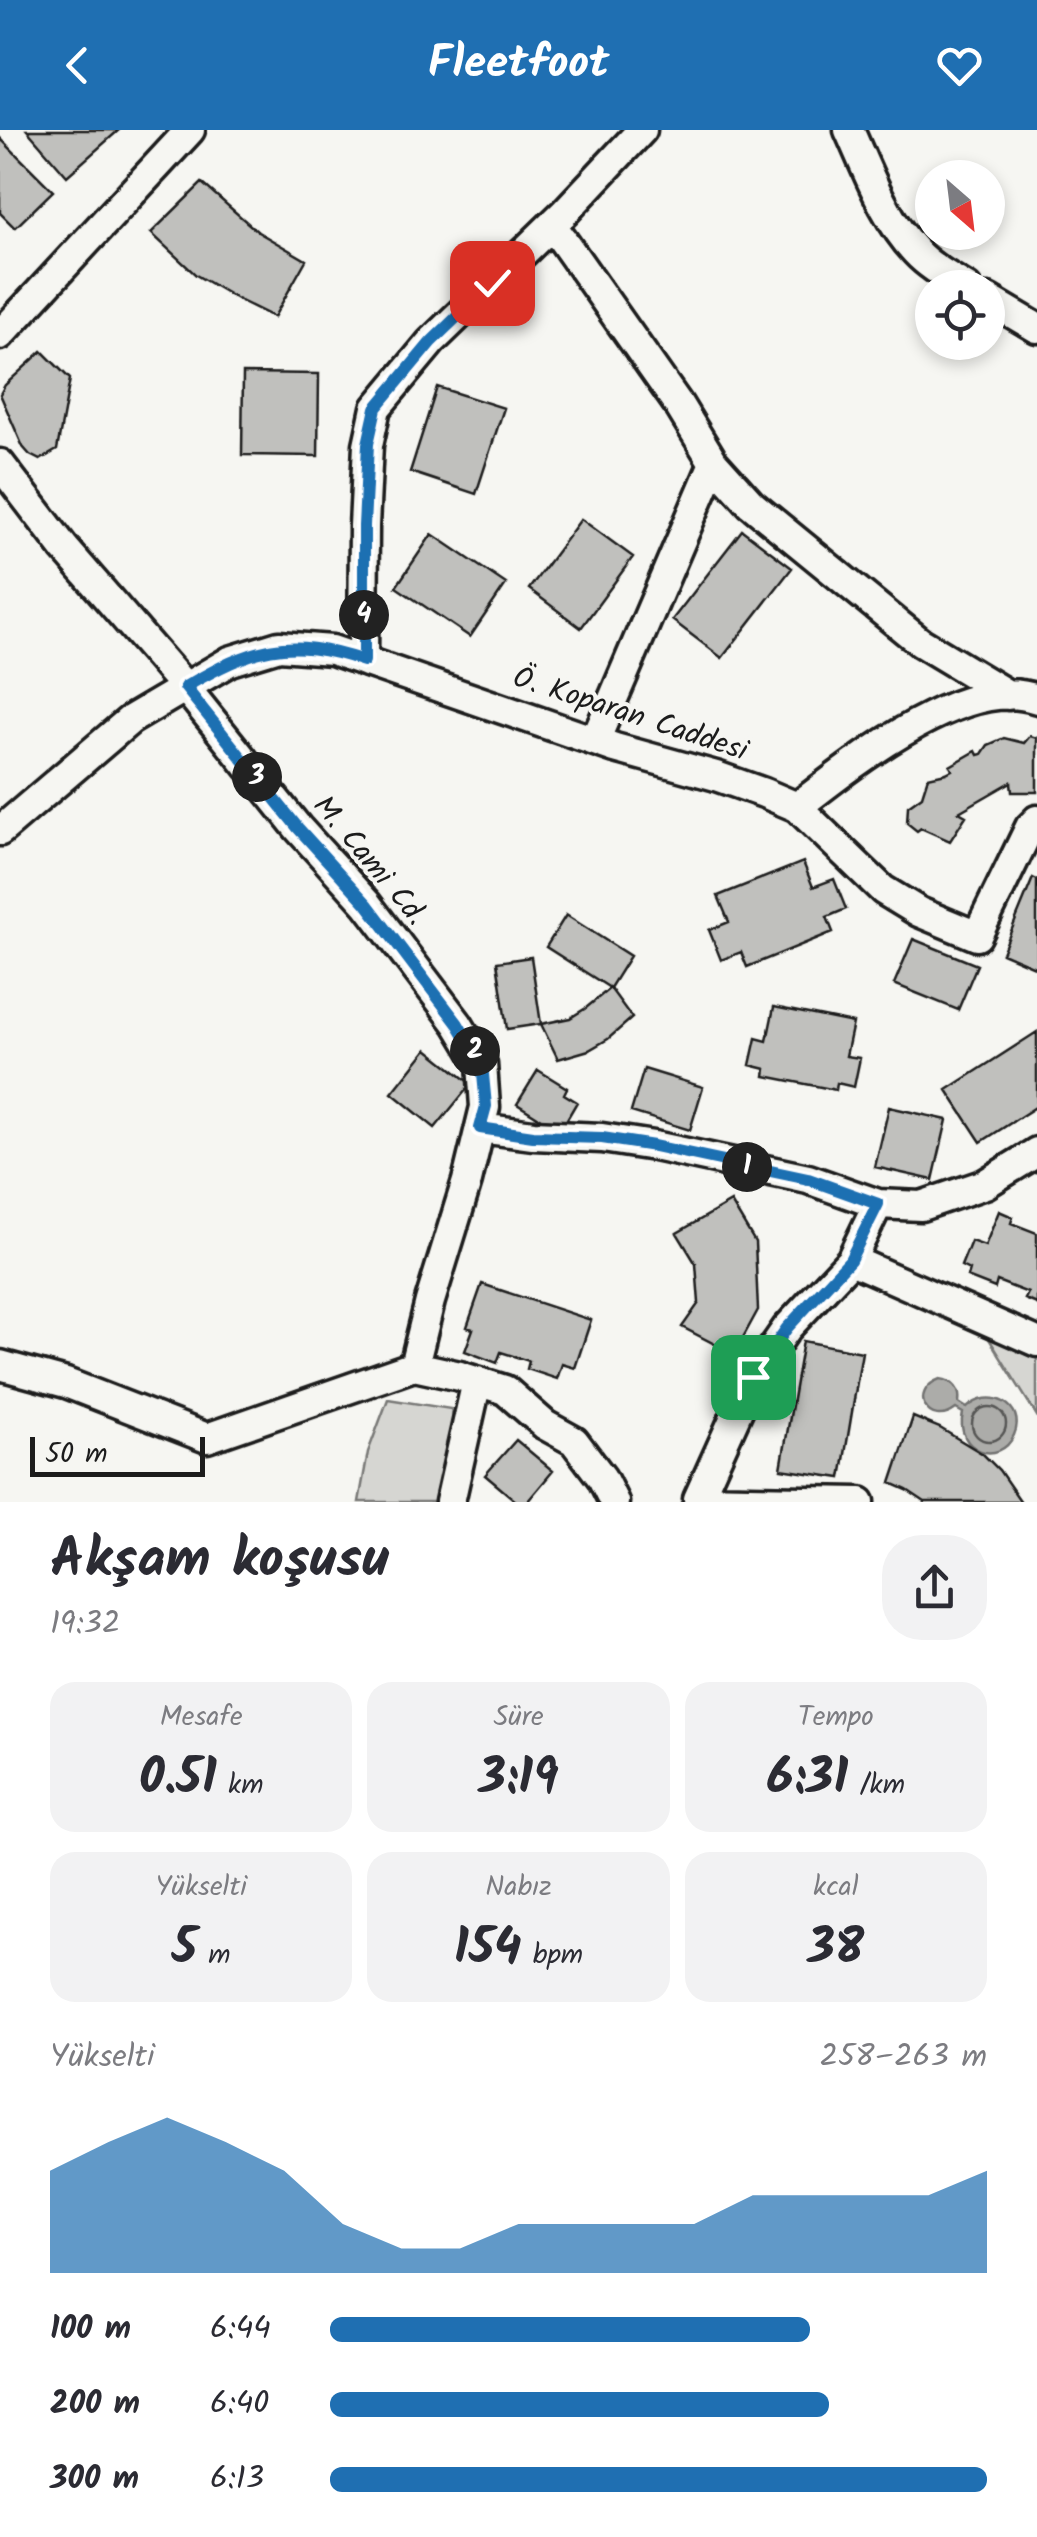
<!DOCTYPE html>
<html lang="tr">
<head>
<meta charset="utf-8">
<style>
	:root { --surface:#fff; --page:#f2f2f3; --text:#2b2b33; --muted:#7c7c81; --accent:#1f6fb2 }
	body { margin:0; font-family:Kalam,sans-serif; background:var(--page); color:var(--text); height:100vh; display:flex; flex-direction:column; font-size:38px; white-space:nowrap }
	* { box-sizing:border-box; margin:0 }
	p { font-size:32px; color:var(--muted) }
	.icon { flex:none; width:55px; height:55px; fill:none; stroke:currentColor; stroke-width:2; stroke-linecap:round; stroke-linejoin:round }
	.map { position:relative; height:1372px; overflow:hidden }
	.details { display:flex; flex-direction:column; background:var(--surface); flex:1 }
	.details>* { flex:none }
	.needle { width:65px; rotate:152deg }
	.buttons { position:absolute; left:915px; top:30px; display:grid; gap:20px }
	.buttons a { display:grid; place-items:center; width:90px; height:90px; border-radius:50%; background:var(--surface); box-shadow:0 5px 15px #0003; font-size:50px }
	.scale { position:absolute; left:30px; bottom:25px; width:175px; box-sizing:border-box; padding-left:10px; border:5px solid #1c1c1c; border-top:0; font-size:28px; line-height:35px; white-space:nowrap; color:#1c1c1c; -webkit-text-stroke:8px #f6f6f2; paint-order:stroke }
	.pin { position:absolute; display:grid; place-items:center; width:85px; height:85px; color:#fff; margin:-42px; border-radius:20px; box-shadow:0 5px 15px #0006 }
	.km { position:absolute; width:50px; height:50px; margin:-25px; border-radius:50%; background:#222; color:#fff; font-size:28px; line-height:50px; text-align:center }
	.round { display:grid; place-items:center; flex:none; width:105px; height:105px; border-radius:40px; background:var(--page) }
	.summary { display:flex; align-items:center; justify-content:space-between; height:170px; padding:0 50px }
	h1 { font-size:55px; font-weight:800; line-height:75px }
	.figures { display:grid; grid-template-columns:repeat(3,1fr); gap:15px; height:170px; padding:10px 50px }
	.figures div { display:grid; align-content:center; border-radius:25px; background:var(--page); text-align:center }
	.figures b { font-size:50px; font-weight:800 }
	.figures small { font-size:28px; font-weight:400 }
	.figures p { font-size:28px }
	.chart { height:280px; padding:20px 50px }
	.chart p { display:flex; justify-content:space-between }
	.chart svg { width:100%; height:180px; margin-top:10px; fill:var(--accent); opacity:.7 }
	ul { padding:0 50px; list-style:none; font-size:32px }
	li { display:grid; grid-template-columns:160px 120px 1fr; align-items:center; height:75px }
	li i { height:25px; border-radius:12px; background:var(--accent) }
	header { display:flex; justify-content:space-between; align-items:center; height:130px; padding:0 50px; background:var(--accent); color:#fff; font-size:45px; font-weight:800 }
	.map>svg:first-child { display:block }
	.green { fill:#d6d6d2; stroke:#797977; stroke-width:2.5 }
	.water { fill:#acaca9; stroke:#727271; stroke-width:2.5 }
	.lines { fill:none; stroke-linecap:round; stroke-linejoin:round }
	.shore { stroke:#565654; stroke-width:2.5 }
	.building { fill:#c0c0bd; stroke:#1c1c1c; stroke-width:2.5 }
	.minor-casing { stroke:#1c1c1c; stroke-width:35 }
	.minor { stroke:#f6f6f2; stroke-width:28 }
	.route-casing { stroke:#fff; stroke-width:20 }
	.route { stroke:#1f6fb2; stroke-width:12 }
	.labels { text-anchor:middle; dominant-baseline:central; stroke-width:8; stroke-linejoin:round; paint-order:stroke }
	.street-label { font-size:30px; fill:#1c1c1c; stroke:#f6f6f2 }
</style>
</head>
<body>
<header><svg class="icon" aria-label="back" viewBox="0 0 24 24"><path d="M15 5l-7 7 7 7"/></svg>Fleetfoot<svg class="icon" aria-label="heart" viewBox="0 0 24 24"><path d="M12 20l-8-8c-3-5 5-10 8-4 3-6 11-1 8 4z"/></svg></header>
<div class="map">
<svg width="1037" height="1372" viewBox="0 0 1037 1372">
	<rect width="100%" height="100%" fill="#f6f6f2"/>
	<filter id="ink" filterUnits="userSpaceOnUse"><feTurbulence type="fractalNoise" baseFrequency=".01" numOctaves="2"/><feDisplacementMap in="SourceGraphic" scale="20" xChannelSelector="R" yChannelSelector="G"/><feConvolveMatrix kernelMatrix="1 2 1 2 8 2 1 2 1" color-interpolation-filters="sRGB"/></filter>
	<g filter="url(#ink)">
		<!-- green -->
		<path class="green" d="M983,1199l54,24v63z
			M388,1269l63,10 3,11 -13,82h-82l9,-50z"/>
		<!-- water -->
		<path class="water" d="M940,1249c14,2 21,11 19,24l8,5c22,-22 60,-3 47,27 -14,32 -60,17 -51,-22l-7,-4c-28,21 -49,-18 -16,-30z"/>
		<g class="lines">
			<!-- shore -->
			<path class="shore" d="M972 1294a17 17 0 1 1 34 0a17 17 0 1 1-34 0Z"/>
		</g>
		<!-- building -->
		<path class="building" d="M27,0h92l-52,46z
			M0,8l53,53 -38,37 -15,-15z
			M202,53l56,49 48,28 -32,57 -37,-18 -41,-24 -45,-42z
			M42,221l28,28 -13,71 -17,10 -10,-5 -7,-8 -23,-53 5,-9z
			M243,243l76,1 -1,82 -76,-1z
			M437,257l67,21 -28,86 -66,-22z
			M581,389l52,38 -52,71 -52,-39z
			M742,400l50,38 -70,90 -50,-38z
			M432,404l74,50 -36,53 -74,-50z
			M1030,606l7,2v54h-25l-1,-10 -52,30 7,4 -16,25 -29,-13 -4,3 -10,-8 1,-17 14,-10 6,-19 18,-4 6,-3 -2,-4 26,-15 2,4 4,-1 6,-9 16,-7 20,5z
			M803,732l10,25 21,-8 12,30 -19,8 6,15 -86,35 -6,-15 -20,8 -12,-30 20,-8 -11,-26z
			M1033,748l4,2v88l-35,-15z
			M566,785l64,41 -20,32 -64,-41z
			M913,809l64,26 -19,45 -64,-26z
			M531,827l10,67 -34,5 -10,-67z
			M610,858l22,30 -24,21 -19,11 -31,9 -17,-35 29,-6 16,-10z
			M774,877l79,16 -7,33 14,2 -6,29 -17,-4 -1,7 -71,-14 1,-7 -16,-4 6,-27 11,3z
			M1037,902v74l-56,36 -34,-52z
			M427,919l44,35 -36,44 -43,-35z
			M644,939l59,18 -13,43 -59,-18z
			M538,940l29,18 -3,6 13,8 -17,29 -43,-27z
			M889,977l58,13 -14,60 -58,-13z
			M731,1072l24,40 3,68 -24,44 -52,-27 17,-24 -3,-39 -19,-31z
			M999,1081l14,6 -2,6 26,10v71l-12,-5 3,-6 -31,-12 -2,7 -28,-11 2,-7 -8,-4 10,-25 14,5z
			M482,1154l109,36 -16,48 -13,-4 -5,15 -30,-10 2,-8 -28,-9 -4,11 -32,-12 8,-22 -6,-2z
			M803,1211l59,11 -21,126 -60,-9z
			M913,1287l27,11 43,26 16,16 22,32h-96l-18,-12 -16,-7z
			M516,1310l37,31 -26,31h-10l-32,-27z"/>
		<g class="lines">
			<defs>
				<path id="minor" d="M849,0c19,42 35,88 67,122 14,15 33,25 51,36
					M552,95l126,179 36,59 37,41 169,138 88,53
					M988,169l49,29
					M0,205l190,-205
					M0,334l65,85 120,138 113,141 69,76 91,120 24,40 3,43 -18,74 -37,120 -16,65
					M363,531l1,-135 4,-81 8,-37 55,-66 133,-129 78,-83
					M595,611l119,-278
					M797,677l86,83 36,22 58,24 53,-109 7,-7
					M0,701l130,-111 100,-59 49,-15 53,4 283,98 101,28 48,17 33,14c53,-41 169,-135 240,-108
					M480,998l53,7 69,3 52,8 154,33 70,25 43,2 64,-22 52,-32
					M851,1130l27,-56
					M0,1235l66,18 141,55 207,-72 46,10 45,14 40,35 29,16 28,37 12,24
					M450,1372l27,-121
					M860,1372l-162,-3 55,-122 34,-49 64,-68 186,82"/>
			</defs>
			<!-- minor casing -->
			<use href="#minor" class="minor-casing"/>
			<!-- minor -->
			<use href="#minor" class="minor"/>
		</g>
	</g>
	<g class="lines" filter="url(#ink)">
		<defs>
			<path id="route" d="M492,153l-61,59 -55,66 -8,36 -4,82v135c-77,-26 -112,-13 -179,26l113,141 69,76 91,120 24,40 4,42 -6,22 53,8 69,2 52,8 154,33 70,25 -28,56 -63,68 -34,49"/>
		</defs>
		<!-- route casing -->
		<use href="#route" class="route-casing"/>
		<!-- route -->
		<use href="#route" class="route"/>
	</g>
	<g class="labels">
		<!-- street labels -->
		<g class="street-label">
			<text transform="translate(630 585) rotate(18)">Ö. Koparan Caddesi</text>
			<text transform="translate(369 731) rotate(50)">M. Cami Cd.</text>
		</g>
	</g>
</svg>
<div class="buttons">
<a><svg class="needle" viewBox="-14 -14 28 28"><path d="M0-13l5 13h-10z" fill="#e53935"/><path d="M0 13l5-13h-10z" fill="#7c7c81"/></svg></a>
<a><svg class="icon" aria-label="locate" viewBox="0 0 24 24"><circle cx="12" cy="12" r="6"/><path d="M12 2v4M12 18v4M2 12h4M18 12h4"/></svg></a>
</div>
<div class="scale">50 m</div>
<div class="pin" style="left:753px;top:1247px;background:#1e9e55"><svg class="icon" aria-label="arrive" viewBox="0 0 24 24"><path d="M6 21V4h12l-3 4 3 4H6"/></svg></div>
<div class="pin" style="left:492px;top:153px;background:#d93025"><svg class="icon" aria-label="check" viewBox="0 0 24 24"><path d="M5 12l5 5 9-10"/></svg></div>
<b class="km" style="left:747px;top:1037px">1</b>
<b class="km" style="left:475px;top:921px">2</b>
<b class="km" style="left:257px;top:647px">3</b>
<b class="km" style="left:364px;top:485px">4</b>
</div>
<section class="details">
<div class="summary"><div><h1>Akşam koşusu</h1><p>19:32</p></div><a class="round"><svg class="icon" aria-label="share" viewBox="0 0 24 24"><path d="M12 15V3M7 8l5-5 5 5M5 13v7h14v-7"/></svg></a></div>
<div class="figures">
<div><p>Mesafe</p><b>0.51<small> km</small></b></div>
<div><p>Süre</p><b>3:19</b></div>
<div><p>Tempo</p><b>6:31<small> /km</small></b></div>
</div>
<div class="figures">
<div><p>Yükselti</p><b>5<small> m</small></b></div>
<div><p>Nabız</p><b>154<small> bpm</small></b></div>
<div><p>kcal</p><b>38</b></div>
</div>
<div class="chart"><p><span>Yükselti</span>258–263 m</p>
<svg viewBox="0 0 160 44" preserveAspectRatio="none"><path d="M0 44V19L10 12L20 6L30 12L40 19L50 32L60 38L70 38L80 32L90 32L100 32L110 32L120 25L130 25L140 25L150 25L160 19V44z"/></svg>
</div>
<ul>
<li><b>100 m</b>6:44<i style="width:73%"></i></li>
<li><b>200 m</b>6:40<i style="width:76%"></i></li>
<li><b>300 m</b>6:13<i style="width:100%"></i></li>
</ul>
</section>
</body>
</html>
